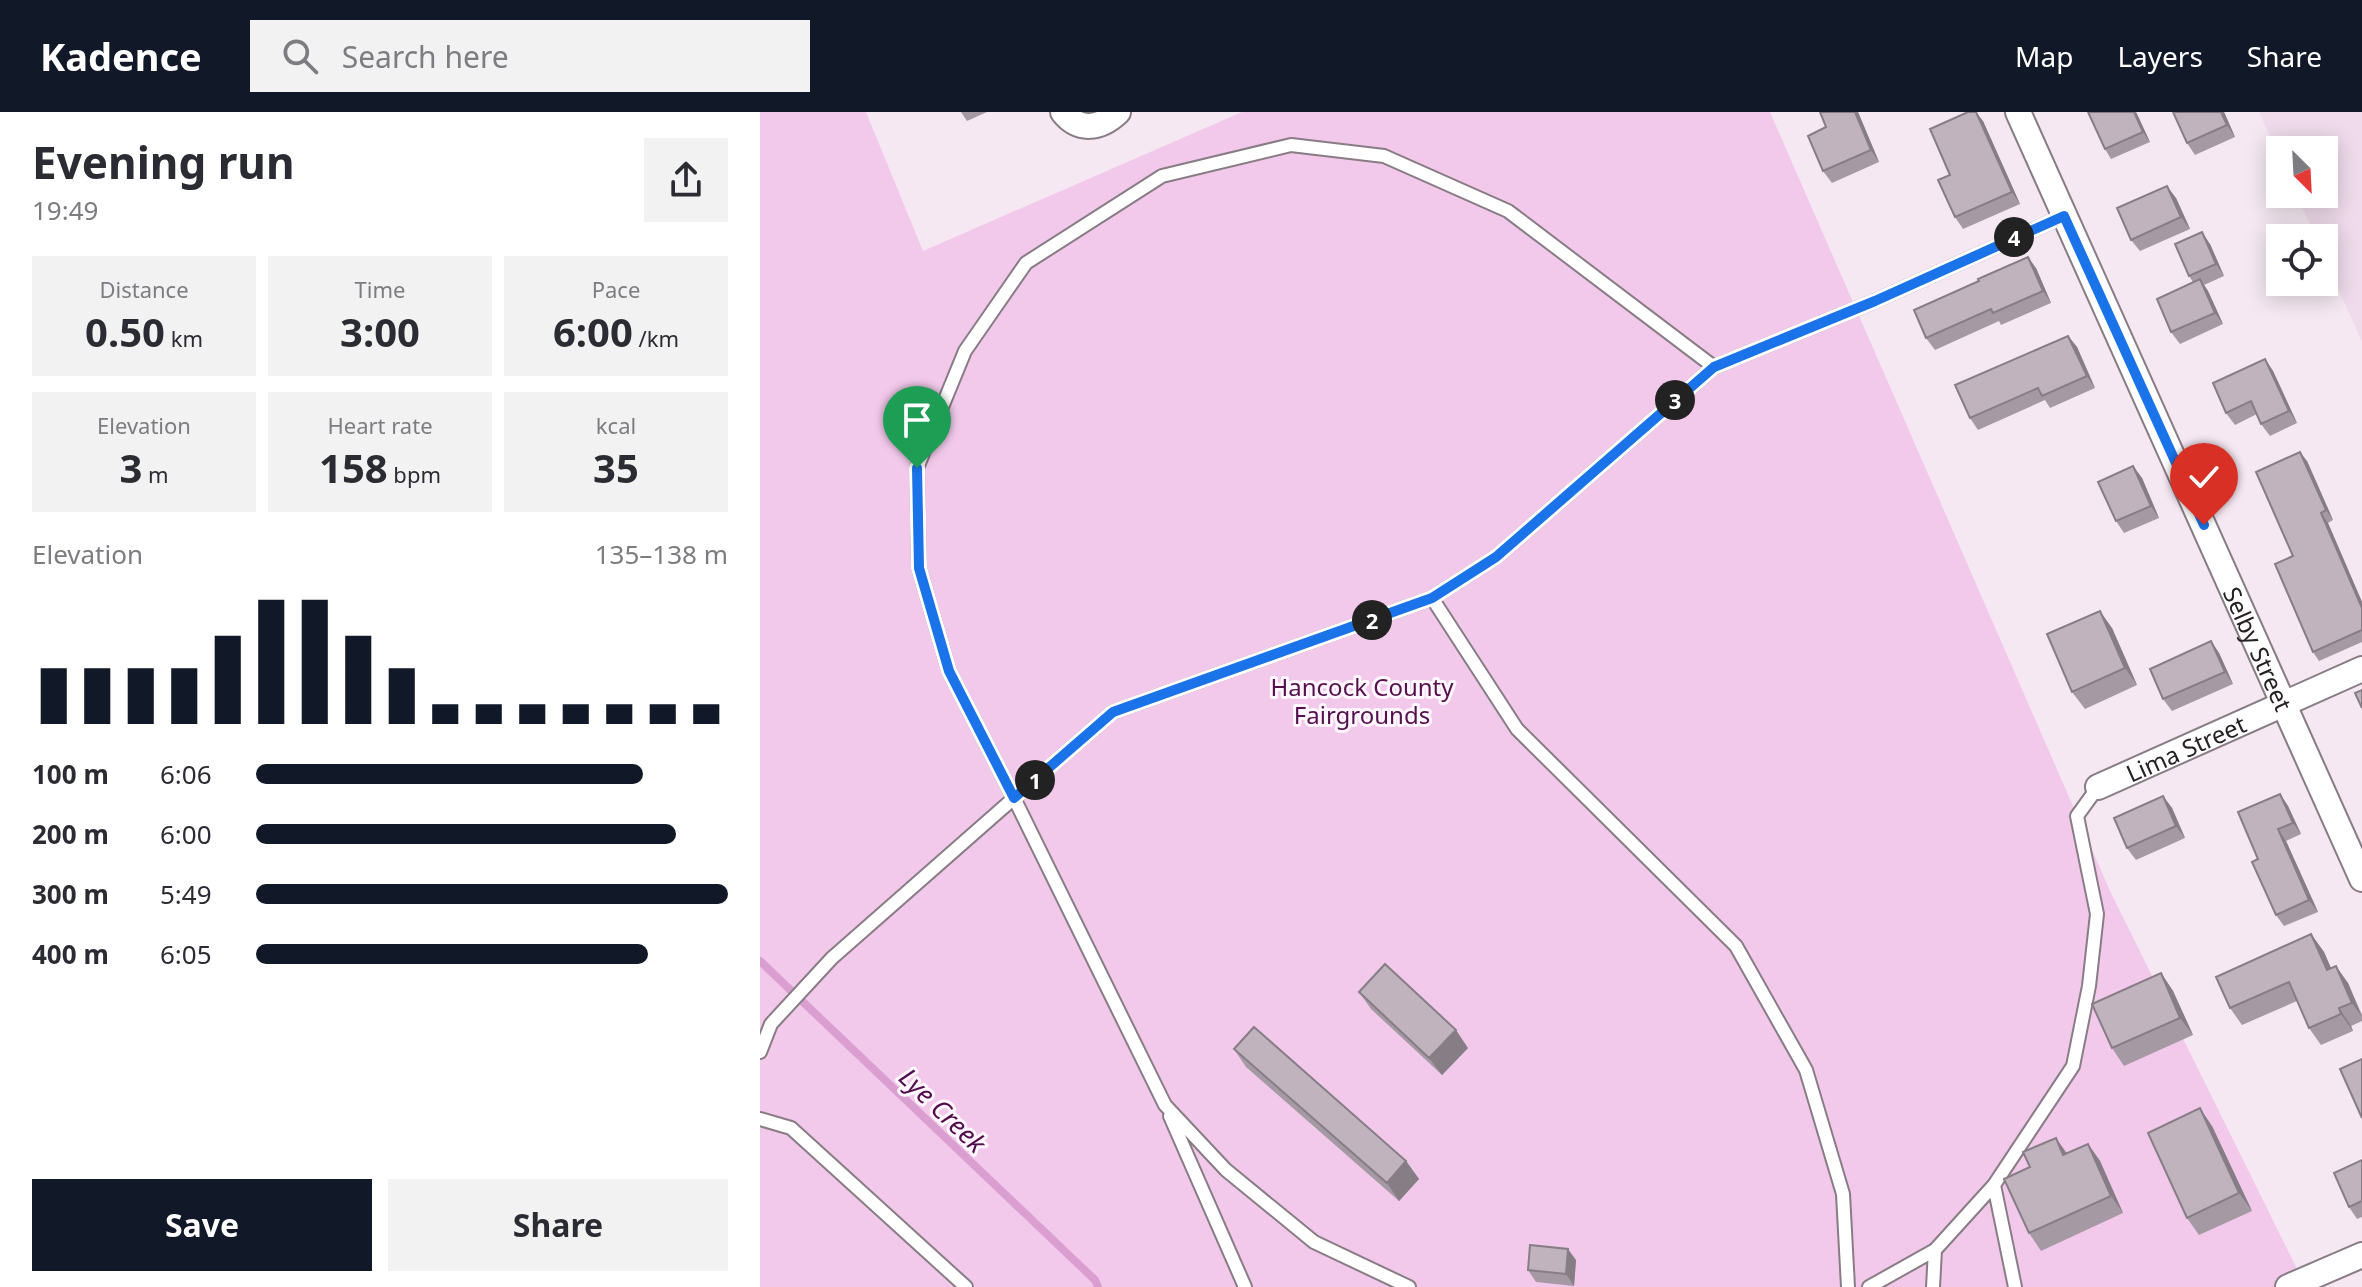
<!DOCTYPE html>
<html lang="en">
<head>
<meta charset="utf-8">
<style>
	:root { --surface:#fff; --page:#f2f2f3; --text:#2b2b33; --muted:#7c7c81; --accent:#111827 }
	body { margin:0; font-family:"Noto Sans",sans-serif; background:var(--page); color:var(--text); height:100vh; display:flex; flex-direction:column; font-size:30px; white-space:nowrap }
	* { box-sizing:border-box; margin:0 }
	p { font-size:26px; color:var(--muted) }
	.icon { flex:none; width:44px; height:44px; fill:none; stroke:currentColor; stroke-width:2; stroke-linecap:round; stroke-linejoin:round }
	.map { position:relative; flex:1; overflow:hidden }
	.side { display:flex; flex-direction:column; background:var(--surface); width:760px }
	.side>* { flex:none }
	.needle { width:52px; rotate:156deg }
	.fabs { position:absolute; left:1506px; top:24px; display:grid; gap:16px }
	.fabs a { display:grid; place-items:center; width:72px; height:72px; border-radius:0px; background:var(--surface); box-shadow:0 4px 20px #0003; font-size:40px }
	.pin { position:absolute; display:grid; place-items:center; width:68px; height:68px; color:#fff; margin:-82px -34px; border-radius:50% 50% 50% 0; rotate:-45deg; box-shadow:0 0 8px #0007 }
	.pin .icon { rotate:45deg }
	.km { position:absolute; width:40px; height:40px; margin:-20px; border-radius:50%; background:#222; color:#fff; font-size:22px; line-height:40px; text-align:center }
	.round { display:grid; place-items:center; flex:none; width:84px; height:84px; border-radius:0px; background:var(--page) }
	.summary { display:flex; align-items:center; justify-content:space-between; height:136px; padding:0 32px }
	h1 { font-size:44px; font-weight:700; line-height:60px }
	.metrics { display:grid; grid-template-columns:repeat(3,1fr); gap:12px; height:136px; padding:8px 32px }
	.metrics div { display:grid; align-content:center; border-radius:0px; background:var(--page); text-align:center }
	.metrics b { font-size:40px; font-weight:700 }
	.metrics small { font-size:22px; font-weight:400 }
	.metrics p { font-size:22px }
	.chart { height:224px; padding:16px 32px }
	.chart p { display:flex; justify-content:space-between }
	.chart svg { width:100%; height:144px; margin-top:8px; stroke:var(--accent); stroke-width:6 }
	.button { display:flex; gap:16px; margin-top:auto; padding:16px 32px }
	.button a { flex:1; height:92px; border-radius:0px; background:var(--accent); color:#fff; font-size:32px; font-weight:700; line-height:92px; text-align:center }
	.button a+a { background:var(--page); color:var(--text) }
	ul { padding:0 32px; list-style:none; font-size:26px }
	li { display:grid; grid-template-columns:128px 96px 1fr; align-items:center; height:60px }
	li i { height:20px; border-radius:10px; background:var(--accent) }
	header { display:flex; align-items:center; gap:48px; box-sizing:border-box; height:112px; padding:0 40px; background:var(--accent); color:#fff }
	header strong { font-size:38px }
	nav { display:flex; gap:44px; margin-inline-start:auto; font-size:28px }
	.search { width:560px; height:72px; background:var(--page); display:flex; align-items:center; gap:20px; box-sizing:border-box; padding:0 28px; border-radius:0px; color:var(--muted); font-size:30px }
	main { display:flex; flex:1; min-height:0 }
	.map>svg:first-child { display:block }
	.built { fill:#efdbeb }
	.green { fill:#f3c9eb }
	.lines { fill:none; stroke-linecap:round; stroke-linejoin:round }
	.stream { stroke:#da9fd0; stroke-width:8 }
	.service-casing { stroke:#887c85; stroke-width:16 }
	.minor-casing { stroke:#887c85; stroke-width:28 }
	.service { stroke:#fff; stroke-width:12 }
	.minor { stroke:#fff; stroke-width:24 }
	.wall { fill:#a59aa3 }
	.shaded-wall { fill:#867d85 }
	.building { fill:#c0b3be; stroke:#867d85; stroke-width:2 }
	.route-casing { stroke:#fff; stroke-width:16 }
	.route { stroke:#1a73e8; stroke-width:10 }
	.labels { text-anchor:middle; dominant-baseline:central; stroke-width:6; stroke-linejoin:round; paint-order:stroke }
	.street-label { font-size:24px; fill:#262125; stroke:#fff7fd }
	.park-label { font-size:24px; fill:#55104e; stroke:#fff7fd }
	.water-label { font-size:26px; font-style:italic; fill:#510c4b; stroke:#fff7fd }
</style>
</head>
<body>
<header>
<strong>Kadence</strong>
<div class="search"><svg class="icon" aria-label="search" viewBox="0 0 24 24"><circle cx="10" cy="10" r="6"/><path d="M15 15l6 6"/></svg>Search here</div>
<nav><a>Map</a><a>Layers</a><a>Share</a></nav>
</header>
<main>
<section class="side">
<div class="summary"><div><h1>Evening run</h1><p>19:49</p></div><a class="round"><svg class="icon" aria-label="share" viewBox="0 0 24 24"><path d="M12 15V3M7 8l5-5 5 5M5 13v7h14v-7"/></svg></a></div>
<div class="metrics">
<div><p>Distance</p><b>0.50<small> km</small></b></div>
<div><p>Time</p><b>3:00</b></div>
<div><p>Pace</p><b>6:00<small> /km</small></b></div>
</div>
<div class="metrics">
<div><p>Elevation</p><b>3<small> m</small></b></div>
<div><p>Heart rate</p><b>158<small> bpm</small></b></div>
<div><p>kcal</p><b>35</b></div>
</div>
<div class="chart"><p><span>Elevation</span>135–138 m</p>
<svg viewBox="0 0 160 44" preserveAspectRatio="none"><path d="M5 44V27M15 44V27M25 44V27M35 44V27M45 44V17M55 44V6M65 44V6M75 44V17M85 44V27M95 44V38M105 44V38M115 44V38M125 44V38M135 44V38M145 44V38M155 44V38"/></svg>
</div>
<ul>
<li><b>100 m</b>6:06<i style="width:82%"></i></li>
<li><b>200 m</b>6:00<i style="width:89%"></i></li>
<li><b>300 m</b>5:49<i style="width:100%"></i></li>
<li><b>400 m</b>6:05<i style="width:83%"></i></li>
</ul>
<div class="button"><a>Save</a><a>Share</a></div>
</section>
<div class="map">
<svg width="1602" height="1175" viewBox="0 0 1602 1175">
	<rect width="100%" height="100%" fill="#f5e8f2"/>
	<!-- built -->
	<path class="built" d="M1499,0h103v230l-38,-85v-19h-8l-20,-44h28v-44h-44v9z"/>
	<!-- green -->
	<path class="green" d="M0,0h106l57,139 319,-139h528l341,781 195,394h-1546z"/>
	<g class="lines">
		<!-- stream -->
		<path class="stream" d="M0,849l335,319 3,7"/>
		<defs>
			<path id="service" d="M954,255l-206,-156 -124,-55 -93,-11 -129,31 -136,87 -61,88 -48,117 2,100 30,103 65,127 99,-86 319,-114 85,131 219,217 70,124 37,124 5,93
				M672,486l64,-41 218,-190 161,-66 189,-85
				M0,940l11,-28 61,-66 182,-160 151,307 61,65 88,72 95,45
				M410,1004l75,171
				M0,1007l31,9 175,159
				M1109,1175l66,-37 59,-65
				M1173,1175l2,-37
				M1255,1175l-21,-102 79,-119 16,-80 8,-72 -20,-98 21,-29"/>
			<g id="minor">
				<path d="M303,0c16,20 37,17 55,0"/>
				<path id="s1" d="M1258,0l344,767"/>
				<path id="s2" d="M1338,675l264,-118"/>
				<path d="M1528,1175l74,-32"/>
			</g>
		</defs>
		<!-- service casing -->
		<use href="#service" class="service-casing"/>
		<!-- minor casing -->
		<use href="#minor" class="minor-casing"/>
		<!-- service -->
		<use href="#service" class="service"/>
		<!-- minor -->
		<use href="#minor" class="minor"/>
	</g>
	<!-- wall -->
	<path class="wall" d="M201,0h26l-20,9z
		M1098,0l21,50 -47,21 -9,-12z
		M1376,0l14,30 -39,17 -6,-10z
		M1464,0l11,25 -40,18 -8,-12z
		M1223,9l37,83 -57,25 -8,-12 -5,-42z
		M1416,86l14,31 -50,22 -9,-11z
		M1450,132l14,32 -20,9 4,6 15,33 -43,20 -9,-12 22,-50 -4,-6z
		M1276,156l15,35 -50,22 -2,-4 -64,29 -9,-12z
		M1308,224l9,11 18,41 -45,20 -5,-8 -67,30 -8,-12z
		M1505,247l8,12 24,52 -27,13 -9,-12 -4,-10 -22,11 -9,-12z
		M1547,349l26,59 -5,3 34,79v40l-43,19 -6,-9 -20,-96z
		M1373,354l9,12 17,40 -35,15 -8,-12z
		M1352,516l25,57 -52,24 -13,-17z
		M1451,529l8,12 14,31 -61,27 -9,-12z
		M1520,682l8,12 13,28 -15,7 32,71 -34,14 -8,-11 -18,-56z
		M1403,684l9,12 13,30 -49,22 -9,-12z
		M1551,822l13,18 7,16 17,15 14,32v6l-11,5 2,5 -32,14 -12,-17 -12,-27 -55,24 -12,-17z
		M1401,861l12,18 20,44 -69,31 -12,-18z
		M599,880l109,56 -26,27 -71,-66z
		M474,937l172,112 13,18 -20,22 -153,-134z
		M1452,1014l40,85 -53,24 -12,-17z
		M1328,1032l12,17 23,52 -82,38 -12,-18 37,-80z
		M1602,1048v57l-5,2 -8,-12z
		M816,1148l-2,26 -38,-4 -8,-12z"/>
	<!-- shaded-wall -->
	<path class="shaded-wall" d="M1095,0h3l21,50 -8,-12z
		M1216,0l7,9 37,83 -8,-12z
		M1374,0h2l14,30 -7,-10z
		M1461,0h3l11,25 -8,-12z
		M1407,74l9,12 14,31 -9,-12z
		M1442,120l8,12 14,32 -8,-12z
		M1268,145l8,11 15,35 -8,-12z
		M1440,167l8,12 15,33 -8,-11z
		M1308,224l9,11 18,41 -8,-12z
		M1505,247l8,12 24,52 -8,-12z
		M1540,340l7,9 26,59 -7,-10z
		M1373,354l9,12 17,40 -8,-12z
		M1561,401l7,10 34,79v6z
		M1340,499l12,17 25,57 -12,-17z
		M1451,529l8,12 14,31 -8,-12z
		M1520,682l8,12 13,28 -8,-11z
		M1403,684l9,12 13,30 -9,-12z
		M1518,717l8,12 32,71 -9,-12z
		M1551,822l13,18 15,35 -12,-17z
		M1576,854l12,17 14,34 -10,-14z
		M1401,861l12,18 20,44 -13,-17z
		M1579,896l12,18 2,5 -12,-17z
		M696,918l12,18 -26,27 -13,-17z
		M1440,996l12,18 40,85 -13,-18z
		M1296,1026l12,17h-5z
		M1328,1032l12,17 23,52 -12,-17z
		M646,1049l13,18 -20,22 -12,-18z
		M808,1137l8,11 -2,26 -8,-12z"/>
	<!-- building -->
	<path class="building" d="M1060,0h35l16,38 -48,21 -15,-35 18,-9z
		M1208,0h8l36,80 -57,25 -17,-37 12,-5 -20,-46z
		M1328,0h46l9,20 -38,17z
		M1413,0h48l6,13 -40,18z
		M1407,74l14,31 -50,23 -14,-32z
		M1442,120l14,32 -27,12 -14,-32z
		M1268,145l15,34 -50,22 -2,-4 -65,29 -12,-28 65,-29 -1,-2z
		M1440,167l15,34 -44,19 -14,-33z
		M1308,224l19,40 -45,20 -4,-8 -68,30 -15,-33z
		M1505,247l24,52 -28,13 -10,-23 -25,12 -13,-30z
		M1540,340l26,58 -5,3 41,95v22l-49,22 -38,-88 18,-8 -37,-84z
		M1373,354l18,40 -35,15 -18,-39z
		M1340,499l25,57 -53,24 -25,-58z
		M1451,529l14,31 -62,27 -13,-30z
		M1602,578v18l-7,-15z
		M1520,682l13,29 -15,6 31,71 -33,15 -24,-53 6,-3 -20,-47z
		M1403,684l13,30 -49,22 -13,-30z
		M1551,822l16,36 9,-4 16,37 -13,5 2,6 -32,14 -20,-46 -59,26 -14,-31z
		M625,852l71,66 -27,28 -70,-66z
		M1401,861l19,45 -68,30 -20,-44z
		M494,915l152,134 -19,22 -153,-134z
		M1602,947v59l-22,-49z
		M1440,996l39,85 -52,25 -39,-85z
		M1296,1026l7,17 25,-11 23,52 -82,37 -25,-54 26,-12 -7,-15z
		M1602,1048v41l-13,6 -15,-34z
		M770,1133l38,4 -2,25 -38,-4z"/>
	<g class="lines">
		<defs>
			<path id="route" d="M157,356l2,100 30,103 65,127 99,-86 319,-114 64,-41 218,-190 161,-66 189,-85 140,309"/>
		</defs>
		<!-- route casing -->
		<use href="#route" class="route-casing"/>
		<!-- route -->
		<use href="#route" class="route"/>
	</g>
	<g class="labels">
		<!-- street labels -->
		<g class="street-label">
			<text stroke="none"><textPath href="#s1" startOffset="588">Selby Street</textPath></text>
			<text stroke="none"><textPath href="#s2" startOffset="96">Lima Street</textPath></text>
		</g>
		<!-- park labels -->
		<g class="park-label">
			<text x="602" y="574">Hancock County<tspan x="602" dy="28">Fairgrounds</tspan></text>
		</g>
		<!-- water labels -->
		<g class="water-label">
			<text transform="translate(183 998) rotate(44)">Lye Creek</text>
		</g>
	</g>
</svg>
<div class="fabs">
<a><svg class="needle" viewBox="-14 -14 28 28"><path d="M0-13l5 13h-10z" fill="#e53935"/><path d="M0 13l5-13h-10z" fill="#7c7c81"/></svg></a>
<a><svg class="icon" aria-label="locate" viewBox="0 0 24 24"><circle cx="12" cy="12" r="6"/><path d="M12 2v4M12 18v4M2 12h4M18 12h4"/></svg></a>
</div>
<div class="pin" style="left:157px;top:356px;background:#1e9e55"><svg class="icon" aria-label="arrive" viewBox="0 0 24 24"><path d="M6 21V4h12l-3 4 3 4H6"/></svg></div>
<div class="pin" style="left:1444px;top:413px;background:#d93025"><svg class="icon" aria-label="check" viewBox="0 0 24 24"><path d="M5 12l5 5 9-10"/></svg></div>
<b class="km" style="left:275px;top:668px">1</b>
<b class="km" style="left:612px;top:508px">2</b>
<b class="km" style="left:915px;top:288px">3</b>
<b class="km" style="left:1254px;top:125px">4</b>
</div>
</main>
</body>
</html>
